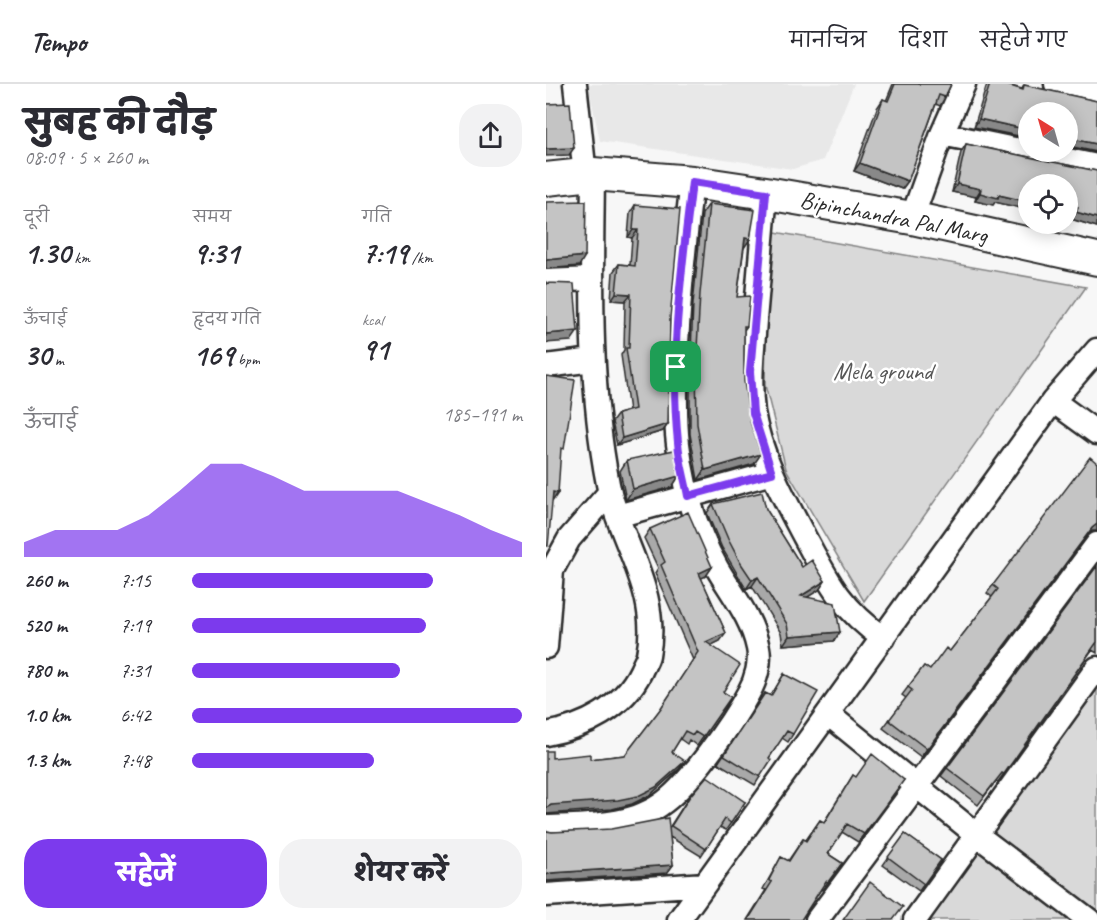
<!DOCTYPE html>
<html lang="hi">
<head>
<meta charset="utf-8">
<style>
	:root { --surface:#fff; --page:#f2f2f3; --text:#2b2b33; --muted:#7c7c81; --line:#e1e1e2; --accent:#7c3aed }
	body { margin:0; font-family:Caveat,"Playpen Sans Deva",sans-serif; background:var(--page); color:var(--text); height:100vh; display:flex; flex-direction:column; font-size:22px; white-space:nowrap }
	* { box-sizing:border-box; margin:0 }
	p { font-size:20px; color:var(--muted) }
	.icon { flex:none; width:33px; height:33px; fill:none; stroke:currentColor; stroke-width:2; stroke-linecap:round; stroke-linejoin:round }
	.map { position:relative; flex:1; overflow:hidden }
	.panel { display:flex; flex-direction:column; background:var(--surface); width:546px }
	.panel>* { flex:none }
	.needle { width:39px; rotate:323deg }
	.controls { position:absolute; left:472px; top:18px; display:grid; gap:12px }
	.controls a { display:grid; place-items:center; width:60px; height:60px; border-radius:50%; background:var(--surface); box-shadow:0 3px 15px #0003; font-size:30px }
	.pin { position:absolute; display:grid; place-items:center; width:51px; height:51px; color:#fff; margin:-26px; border-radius:12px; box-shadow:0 3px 9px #0006 }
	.round { display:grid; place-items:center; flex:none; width:63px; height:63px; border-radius:24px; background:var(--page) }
	.overview { display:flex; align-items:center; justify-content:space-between; height:102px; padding:0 24px }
	h1 { font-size:33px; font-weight:800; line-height:45px }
	.stats { display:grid; grid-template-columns:repeat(3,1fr); gap:9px; height:102px; padding:6px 24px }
	.stats div { display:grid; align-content:center }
	.stats b { font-size:30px; font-weight:800 }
	.stats small { font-size:16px; font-weight:400 }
	.stats p { font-size:16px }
	.chart { height:168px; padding:12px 24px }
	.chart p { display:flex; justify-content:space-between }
	.chart svg { width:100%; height:108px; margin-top:6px; fill:var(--accent); opacity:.7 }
	.cta { display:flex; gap:12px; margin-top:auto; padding:12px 24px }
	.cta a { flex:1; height:69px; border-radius:24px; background:var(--accent); color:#fff; font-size:24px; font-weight:800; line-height:69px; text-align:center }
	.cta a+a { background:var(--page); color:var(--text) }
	ul { padding:0 24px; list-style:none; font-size:20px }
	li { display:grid; grid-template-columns:96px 72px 1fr; align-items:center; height:45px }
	li i { height:15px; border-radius:8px; background:var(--accent) }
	header { display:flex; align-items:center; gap:36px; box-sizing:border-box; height:84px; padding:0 30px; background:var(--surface); border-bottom:2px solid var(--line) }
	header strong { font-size:28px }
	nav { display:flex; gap:33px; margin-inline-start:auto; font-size:21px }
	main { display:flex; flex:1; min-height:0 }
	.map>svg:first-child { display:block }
	.built { fill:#e8e8e8 }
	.green { fill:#d9d9d9; stroke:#828282; stroke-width:1.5 }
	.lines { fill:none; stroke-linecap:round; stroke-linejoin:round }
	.street-casing { stroke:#2b2b2b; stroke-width:27 }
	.secondary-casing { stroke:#2b2b2b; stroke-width:36 }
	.street { stroke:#fff; stroke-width:22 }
	.secondary { stroke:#fff; stroke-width:32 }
	.wall { fill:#a9a9a9; stroke:#2b2b2b; stroke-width:1.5 }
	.shaded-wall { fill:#898989; stroke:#2b2b2b; stroke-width:1.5 }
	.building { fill:#c4c4c4; stroke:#2b2b2b; stroke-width:1.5 }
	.route-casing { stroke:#fff; stroke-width:12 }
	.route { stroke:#7c3aed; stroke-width:8 }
	.labels { text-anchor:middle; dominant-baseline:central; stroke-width:5; stroke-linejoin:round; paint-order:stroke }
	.street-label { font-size:24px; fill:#2b2b2b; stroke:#fff }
	.park-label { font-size:24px; fill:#565656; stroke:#fff }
</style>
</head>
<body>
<header>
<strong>Tempo</strong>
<nav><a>मानचित्र</a><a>दिशा</a><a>सहेजे गए</a></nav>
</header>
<main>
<section class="panel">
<div class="overview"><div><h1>सुबह की दौड़</h1><p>08:09 · 5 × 260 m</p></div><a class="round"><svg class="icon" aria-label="share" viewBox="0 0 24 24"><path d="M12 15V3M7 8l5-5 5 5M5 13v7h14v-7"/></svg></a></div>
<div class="stats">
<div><p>दूरी</p><b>1.30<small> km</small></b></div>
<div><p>समय</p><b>9:31</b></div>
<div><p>गति</p><b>7:19<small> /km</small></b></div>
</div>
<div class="stats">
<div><p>ऊँचाई</p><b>30<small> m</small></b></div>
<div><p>हृदय गति</p><b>169<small> bpm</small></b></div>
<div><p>kcal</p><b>91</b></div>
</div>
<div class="chart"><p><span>ऊँचाई</span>185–191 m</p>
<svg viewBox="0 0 160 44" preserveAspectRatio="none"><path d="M0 44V38L10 33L20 33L30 33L40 27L50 17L60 6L70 6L80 11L90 17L100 17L110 17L120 17L130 22L140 27L150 33L160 38V44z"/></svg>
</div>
<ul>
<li><b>260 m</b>7:15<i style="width:73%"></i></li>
<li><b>520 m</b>7:19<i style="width:71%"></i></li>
<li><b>780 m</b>7:31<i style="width:63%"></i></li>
<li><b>1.0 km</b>6:42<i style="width:100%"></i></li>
<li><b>1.3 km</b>7:48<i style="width:55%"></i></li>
</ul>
<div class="cta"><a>सहेजें</a><a>शेयर करें</a></div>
</section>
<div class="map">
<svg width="551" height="836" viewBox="0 0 551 836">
	<rect width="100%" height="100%" fill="#f7f7f7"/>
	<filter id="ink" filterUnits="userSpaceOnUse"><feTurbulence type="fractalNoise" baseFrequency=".0167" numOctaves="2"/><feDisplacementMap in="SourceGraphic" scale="12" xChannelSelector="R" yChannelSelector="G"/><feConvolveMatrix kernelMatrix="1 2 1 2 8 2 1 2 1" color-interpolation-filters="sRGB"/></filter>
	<g filter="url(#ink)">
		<!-- built -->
		<path class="built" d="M42,0h266l-31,76 -30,9 -193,-28z"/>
		<!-- green -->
		<path class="green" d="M229,148l311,55 -222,314 -78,-132 -21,-84 2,-93z
			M551,596v240h-167z"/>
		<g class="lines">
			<defs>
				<path id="street" d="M29,0l10,91
					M510,0l41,9
					M396,50l155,32
					M220,109c-4,42 -7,85 -11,127 -2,31 -6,61 -2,92 7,43 32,88 52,126 24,45 36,70 78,100
					M366,134l30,-84 22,-50
					M0,197l46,-2
					M0,282l47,-6
					M507,317l44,32
					M71,432l155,-43
					M0,563l6,-77 17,-31 41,-47
					M282,630l149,121 112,85
					M0,650c39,-7 77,-26 95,-63 2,-5 6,-11 7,-16 13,-63 -29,-114 -40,-171 -20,-102 -16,-207 -15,-310
					M0,743c28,-1 63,-1 90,-10 8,-3 17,-7 24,-12 28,-18 73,-83 89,-113 7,-12 12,-30 9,-44 -6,-30 -26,-54 -41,-80 -21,-38 -34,-81 -39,-124 -3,-23 -2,-45 -2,-68 1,-65 8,-129 16,-194
					M0,811l159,-11
					M133,836l374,-519 44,-51
					M271,836l280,-376
					M369,836l182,-252"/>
				<path id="secondary" d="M0,95l47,-5 99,8 74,11 146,25 185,41"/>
			</defs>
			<!-- street casing -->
			<use href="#street" class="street-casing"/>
			<!-- secondary casing -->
			<use href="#secondary" class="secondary-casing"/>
			<!-- street -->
			<use href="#street" class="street"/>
			<!-- secondary -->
			<use href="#secondary" class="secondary"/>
		</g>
		<!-- wall -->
		<path class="wall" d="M347,0h58l-6,13 -5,9 -4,-2 -28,77 -6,8 -48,-18 23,-63 6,-9 3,2z
			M442,0h16l18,5 2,-4 73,16v51l-29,-6 -39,-34v26l-55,-11 12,-40z
			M420,60l131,27v56l-26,-8 2,-4 -5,-1v-30h-39v26l-34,-8 -2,3 -18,-4 1,-4 -24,-5 9,-40z
			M163,120l35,44 -7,49 10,29 -3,4v51l10,83 -56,16 -8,-46v-58l3,-72 9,-90z
			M89,121l35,114 -2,105 -5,7 -46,14 -5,-23 6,-8 11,-3 -8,-56 3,-5 1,-49 -14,-1 2,-28 6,-8 11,1 2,-27 -4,-1 2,-24z
			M81,376l52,16 -7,11 -46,13 -6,-29z
			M551,379v68h-5l-6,5 -165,221 -38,-29 23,-30 -4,-3 22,-29 6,4 20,-19 42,-54 -5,-4 6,-8z
			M167,420l53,5 36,58 23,14 -6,9 -12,7 33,35 -6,9 -51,4 -2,-12 -29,-47 -6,3 -24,-41 -15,-35z
			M104,445l62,38 -6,9 -5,2 25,55 -6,8 -9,4 12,47 8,5 -34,49 -8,-6 -2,4 -7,-5 -8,13 7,17 -29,26 -18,9 -20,5 -60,-51 38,1 35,-4 34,-44 34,-51 -38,-87 3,-5 -14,-30z
			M551,482v87l-5,-3 -94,132 -2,-1 -18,24 -37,-29z
			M238,590l9,60 -5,8 -6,-4 -13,20 -9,19 -5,8 -37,-22 47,-70 6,3z
			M307,691l3,2 48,3 -46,62 -16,-10 -14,22 14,9 -20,27 -1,-1 -20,31h-54l19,-30 -3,-1 13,-23 5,-9 7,4 15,-22 3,1 14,-20 4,2z
			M199,718l-19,28 -6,-3 -19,29 -31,-19 3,28 -6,8 -121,8v-50l6,1 117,-4 16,-25z
			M359,750l36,26 -22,31 -36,-26z"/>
		<!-- shaded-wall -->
		<path class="shaded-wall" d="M433,35l50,11v8l-55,-11z
			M522,54l29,6v8l-29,-6z
			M28,64l-5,7 -23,1v-7z
			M314,79l48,18 -6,8 -48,-18z
			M411,100l24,5 -5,8 -24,-5z
			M434,109l19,2 30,7v8l-34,-8 -2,3 -18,-4z
			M522,122l10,1 -5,8 -5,-1z
			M530,128l21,6v9l-26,-8z
			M87,146h5l-6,8 -4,-1z
			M199,154l5,1 -6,9z
			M39,172l-6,10 -33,3v-9z
			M70,209l15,1 -6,7 -14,-1z
			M32,247l-7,10 -25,2v-9z
			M122,340l-5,7 -46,14 5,-7z
			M215,370l-7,10 -56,16 7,-10z
			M133,392l-7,11 -46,13 7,-11z
			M7,408l5,1 -6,9z
			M551,440v7h-5l-6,5 -165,221 171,-229z
			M166,483l-6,9 -13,6 6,-9z
			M212,493l-6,9 -6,3 6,-9z
			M279,497l-6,9 -24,15 6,-9z
			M294,548l-6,9 -51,4 6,-9z
			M180,549l-6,8 -20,10 6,-9z
			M139,677l-6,8 -29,26 -18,9 -20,5 -66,5v-6l5,-3z
			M127,781l-6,8 -121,8v-6l5,-2z"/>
		<!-- building -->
		<path class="building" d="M349,0h56l-6,13 -6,-2 -31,86 -48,-18 23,-64 5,2z
			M444,0h14l19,6 1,-5 73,16v43l-29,-6v-26h-39v18l-50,-11z
			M24,19l4,45 -28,1v-45z
			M420,60l131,27v47l-21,-6 2,-5 -10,-1v-22h-39v18l-30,-7 -1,3 -18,-5 1,-4 -24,-5z
			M40,117l-1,55 -39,4v-58z
			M163,120l46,6 -5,29 -5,-1 -8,59 13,-1 -3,30h-3v55l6,40 11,33 -56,16 -8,-46 -1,-58 4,-72z
			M89,121l45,4 -10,110 -2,105 -46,14 -4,-24 17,-5 -9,-61h3l2,-54 -15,-1 3,-29 16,2 3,-36h-5z
			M0,198l1,1 27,1 4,47 -32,3z
			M0,292l29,4 -11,69 -3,-1 -3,45 -5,-1 -5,54h-2z
			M128,366l5,26 -46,13 -6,-29z
			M544,373l7,6v61l-5,4 -165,221 -38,-29 23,-30 -4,-3 16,-21 6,4 16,-22 4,3 48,-62 -5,-4z
			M216,408l4,17 36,58 10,-7 13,21 -24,15 34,7 5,29 -51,4 -2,-12 -29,-47 -6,3 -12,-18 -12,-23 -15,-35z
			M142,428l24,55 -13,6 27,60 -20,9 34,23 -17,27 8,5 -28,40 -8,-5 -2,3 -8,-4 -13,21 13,9 -29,26 -18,9 -20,4 -67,5 -5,3v-57h6v7l38,-4v5l35,-4 36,-47 37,-56 -37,-87 4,-3 -15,-33z
			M551,482v76l-93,132 -2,-1 -18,23 -37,-28z
			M238,590l34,18 -25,42 -6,-3 -18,27 2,2 -11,17 -36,-22 41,-62 6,3z
			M326,670l32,26 -40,54 -17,-10 -19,30 14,9 -14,19 -2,-1 -25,39h-53l24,-38 -3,-2 12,-23 8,4 14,-22 3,2 14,-21 4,3 29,-48 3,2z
			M161,692l38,26 -14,21 -6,-4 -19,30 -35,-23 19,-30z
			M122,734l5,47 -122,8 -5,2v-44l6,1 59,-3z
			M359,750l36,26 -17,24 -36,-27z
			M324,798l33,25 -10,13h-50z"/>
	</g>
	<g class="lines" filter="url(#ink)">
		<defs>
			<path id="route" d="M146,98l74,11 -16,179 3,41 19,60 -84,23c-3,-17 -9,-36 -10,-54 -9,-86 4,-174 14,-260z"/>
		</defs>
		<!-- route casing -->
		<use href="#route" class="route-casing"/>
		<!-- route -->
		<use href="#route" class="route"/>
	</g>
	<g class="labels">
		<!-- street labels -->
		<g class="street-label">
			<text transform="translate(348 133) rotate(11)">Bipinchandra Pal Marg</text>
		</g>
		<!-- park labels -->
		<g class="park-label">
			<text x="337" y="287">Mela ground</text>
		</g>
	</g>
</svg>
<div class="controls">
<a><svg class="needle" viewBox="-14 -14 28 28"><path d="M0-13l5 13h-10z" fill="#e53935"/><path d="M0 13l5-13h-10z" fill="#7c7c81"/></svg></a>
<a><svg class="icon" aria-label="locate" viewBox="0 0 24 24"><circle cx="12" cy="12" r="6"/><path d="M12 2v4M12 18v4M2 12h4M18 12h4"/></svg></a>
</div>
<div class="pin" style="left:130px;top:283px;background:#1e9e55"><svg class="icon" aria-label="arrive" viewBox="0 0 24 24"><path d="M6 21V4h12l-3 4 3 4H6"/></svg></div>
</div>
</main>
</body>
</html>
